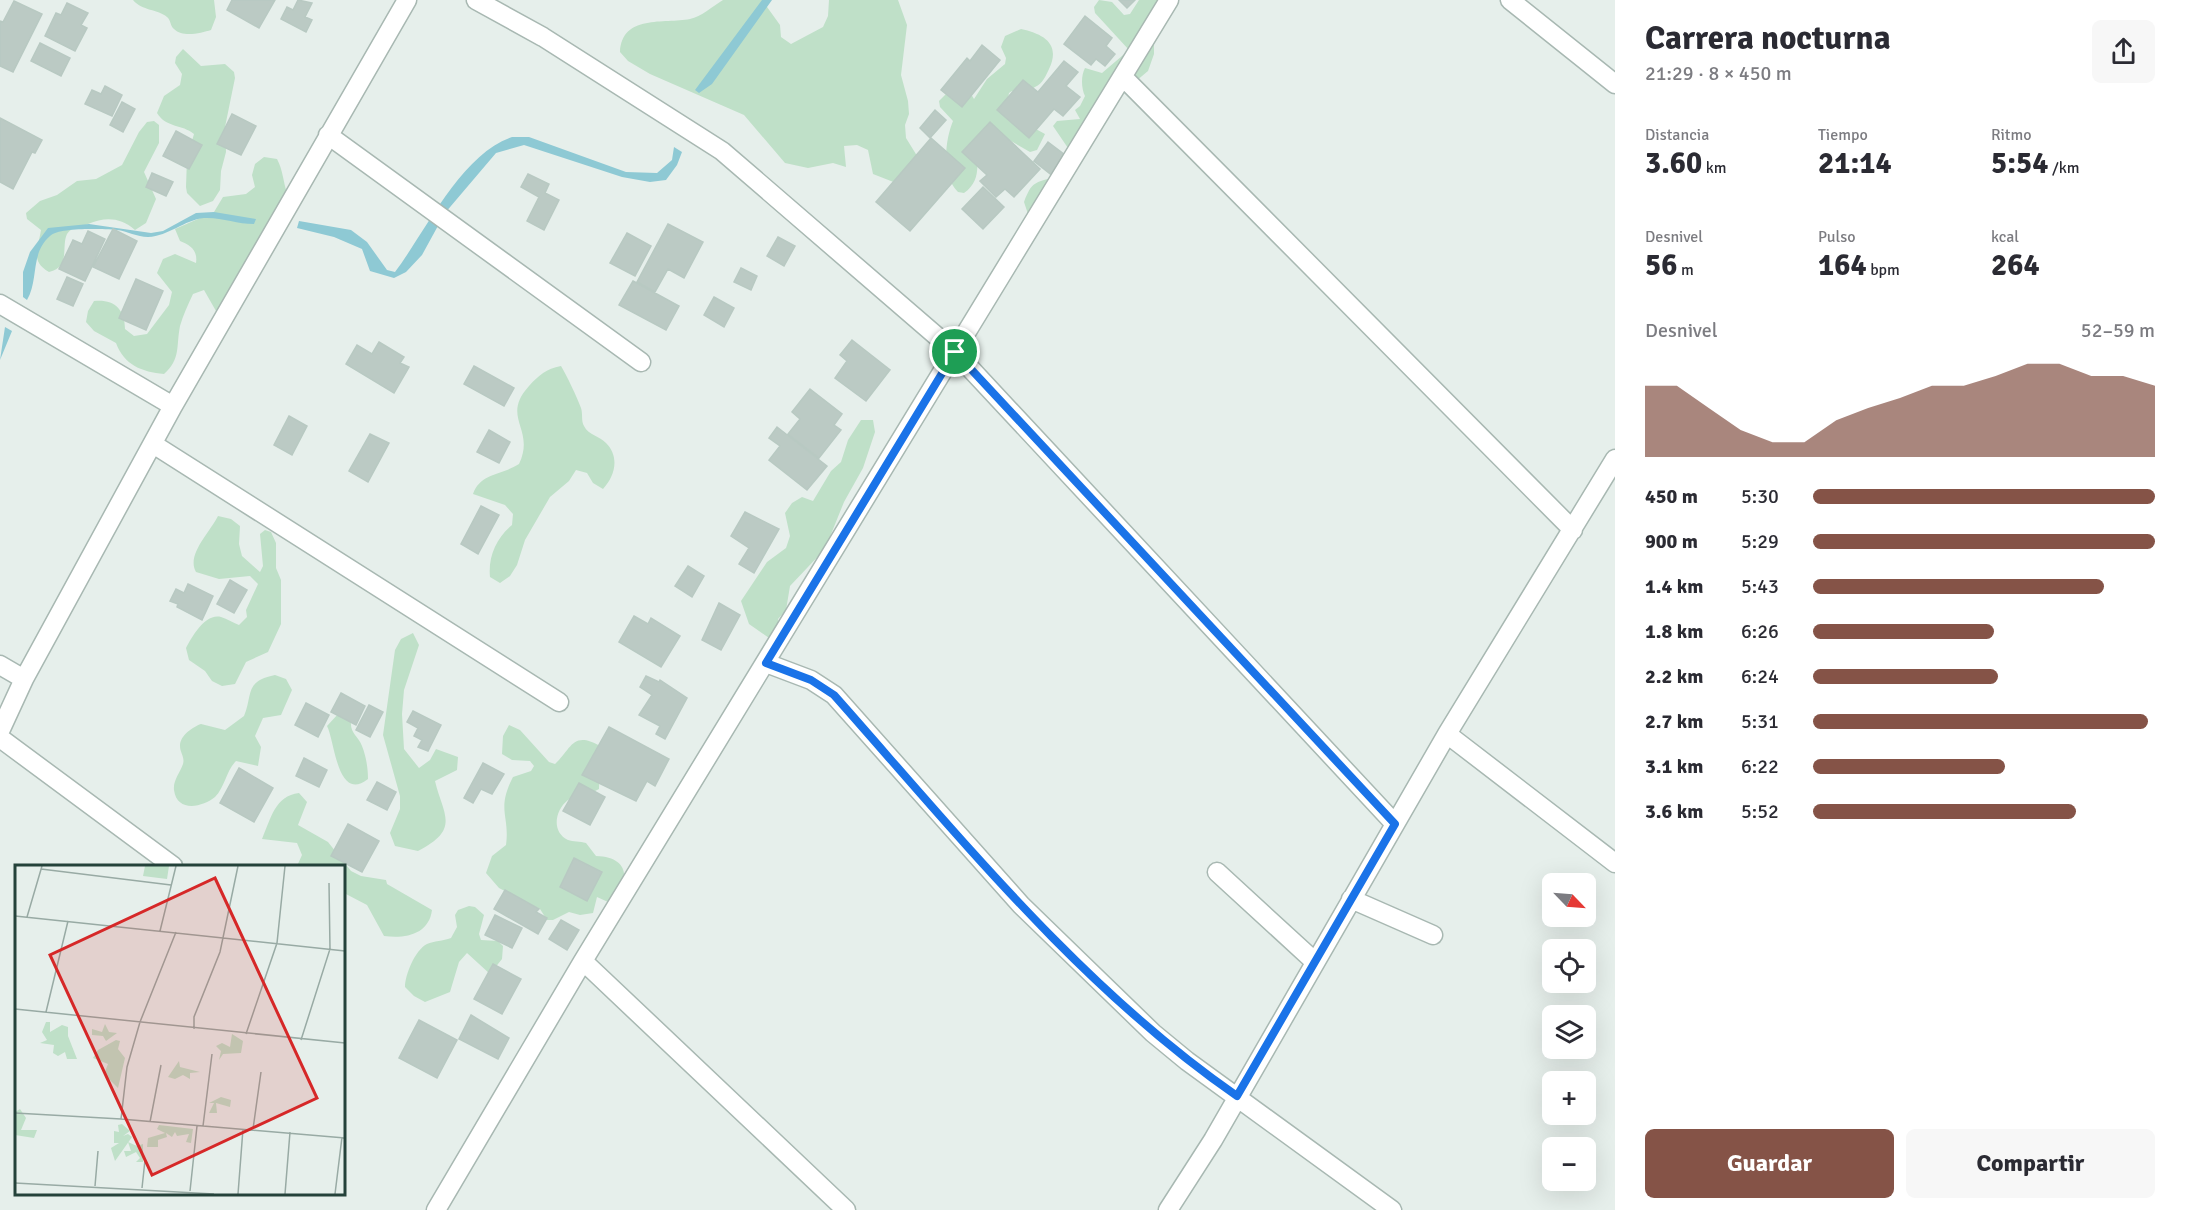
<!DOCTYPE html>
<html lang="es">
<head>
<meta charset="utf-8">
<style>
	:root { --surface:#fff; --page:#f7f7f7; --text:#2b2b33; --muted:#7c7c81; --accent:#855347 }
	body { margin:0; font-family:Signika,sans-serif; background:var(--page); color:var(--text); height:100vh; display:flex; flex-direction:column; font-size:22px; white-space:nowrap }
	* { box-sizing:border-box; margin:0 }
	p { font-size:20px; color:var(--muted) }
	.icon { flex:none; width:33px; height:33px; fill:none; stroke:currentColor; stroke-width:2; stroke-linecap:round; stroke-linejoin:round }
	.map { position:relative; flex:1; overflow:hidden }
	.side { display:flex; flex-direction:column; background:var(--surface); width:570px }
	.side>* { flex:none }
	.needle { width:39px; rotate:115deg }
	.buttons { position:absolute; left:1542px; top:873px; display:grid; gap:12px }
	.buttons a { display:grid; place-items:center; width:54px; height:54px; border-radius:9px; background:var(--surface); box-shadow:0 6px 24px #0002; font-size:30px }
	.pin { position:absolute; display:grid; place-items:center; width:51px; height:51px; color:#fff; margin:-26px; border:3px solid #fff; border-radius:50%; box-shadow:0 2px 6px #0007 }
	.round { display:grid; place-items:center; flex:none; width:63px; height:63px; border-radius:9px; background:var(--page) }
	.summary { display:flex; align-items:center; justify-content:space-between; height:102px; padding:0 30px }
	h1 { font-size:33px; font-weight:700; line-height:45px }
	.metrics { display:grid; grid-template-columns:repeat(3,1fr); gap:9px; height:102px; padding:6px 30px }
	.metrics div { display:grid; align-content:center }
	.metrics b { font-size:30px; font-weight:700 }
	.metrics small { font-size:16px; font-weight:400 }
	.metrics p { font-size:16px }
	.chart { height:168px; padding:12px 30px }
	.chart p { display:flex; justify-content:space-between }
	.chart svg { width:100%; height:108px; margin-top:6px; fill:var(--accent); opacity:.7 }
	.primary-button { display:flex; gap:12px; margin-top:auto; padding:12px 30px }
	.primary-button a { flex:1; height:69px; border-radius:9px; background:var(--accent); color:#fff; font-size:24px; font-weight:700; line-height:69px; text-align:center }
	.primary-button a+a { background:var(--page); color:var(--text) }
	ul { padding:0 30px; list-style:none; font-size:20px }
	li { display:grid; grid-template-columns:96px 72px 1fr; align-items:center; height:45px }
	li i { height:15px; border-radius:8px; background:var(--accent) }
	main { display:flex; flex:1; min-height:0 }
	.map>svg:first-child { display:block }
	.green { fill:#bfe0c8 }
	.water { fill:#8ec9d4 }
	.building { fill:#bbcac4; stroke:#b8c9c2; stroke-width:1.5 }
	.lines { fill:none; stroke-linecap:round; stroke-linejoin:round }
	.minor-casing { stroke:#a8b8b2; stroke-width:21 }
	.minor { stroke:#fff; stroke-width:18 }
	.route-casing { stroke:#fff; stroke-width:12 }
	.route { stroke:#1a73e8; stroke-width:8 }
	.inset-road { fill:none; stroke:#98aaa4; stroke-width:1.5 }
	.view { fill:#d62828; fill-opacity:0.15; stroke:#d62828; stroke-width:3 }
	.inset-edge { fill:none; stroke:#24423a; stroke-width:3 }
</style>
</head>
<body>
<main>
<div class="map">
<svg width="1615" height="1210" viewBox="0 0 1615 1210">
	<rect width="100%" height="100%" fill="#e6efeb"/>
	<!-- green -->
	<path class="green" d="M133,0h81l2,17 -5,13c-10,3 -28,8 -37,-1 -4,-3 -3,-9 -7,-12 -9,-8 -25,-6 -34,-17z
		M723,0h39l18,25 1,12 10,7 32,-17 5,-11 1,-16h69l9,25 -6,50 7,26 1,13 -4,11 1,13 13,21 -23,24 -23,-9 -5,-24 -11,-5 -13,1 2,21 -13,-4 -25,5 -23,-5 -41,-48 -94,-41 -22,-13 -8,-9c2,-38 44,-28 70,-33 11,-2 23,-13 33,-19z
		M1099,0l13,2 12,13 6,-1 9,-14h27l-12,35v19l-6,17 -25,21 -62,103 -33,19 -4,-12c8,-21 11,-19 30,-25l16,-26 -17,-25 4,-5 23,-2 -5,-9 5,-4 5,-10c-4,-8 -4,-21 0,-28l17,5 27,-23 -34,-37 -1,-6z
		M1021,29c23,5 40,15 28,40 -4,8 -6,14 -14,18 -8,5 -18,0 -26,6l-2,12 27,23 11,6 -8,16 -7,2 -26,-15 -28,12c2,17 4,33 -12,44l-6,-1c-17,-17 -13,-52 -5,-71l-13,-14 -1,-6 8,-8 24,1 3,5 13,-20 18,-15 1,-6 -5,-11 4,-11z
		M183,49l18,17 24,-2 9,8 1,6 -10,49 1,25 -5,19 -1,19 -7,11 -13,5 -13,-13 -1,-6 1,-29 7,-24c-12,-10 -28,-6 -37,-21l7,-17 16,-11 2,-11 -7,-11 1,-6z
		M154,121l5,4v18l-15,29 12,27 -10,24 -11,7c-15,-13 -30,-13 -47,-6 -7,3 -16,2 -21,10 -6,12 4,33 -18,38 -19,-11 -11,-23 -8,-42l-14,-11 -1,-6 14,-12 17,-6 20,-14 19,-2 26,-14 17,-33 8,-10z
		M264,157l13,2c6,11 6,22 10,34l-59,118h-12l-12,-21 -11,4c-5,11 -10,21 -13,32 -4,20 1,33 -16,48 -22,-2 -40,-9 -48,-31l-22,-12 -8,-9 2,-11 6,-10c20,-2 31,8 31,28l9,7 13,-2 22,-29 3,-13 -15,-19 6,-14 12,-5 21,9c2,-13 -6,-18 -16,-22l-5,-12 39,-17 9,-15 23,-3 9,-7 -3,-12 3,-11z
		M561,366c6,10 16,31 20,42 2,6 0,13 3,18 4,9 16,10 22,17 14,14 9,33 -3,46l-10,-6 -6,-10 -11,-3 -7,11 -19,16 -25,43 -8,25 -7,11 -10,7 -10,-6c-2,-20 6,-39 22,-52l1,-11 -8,-9 -32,-11c7,-21 29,-19 46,-30 17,-36 -19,-46 10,-78 10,-11 17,-17 32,-20z
		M861,420h12l2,12 -12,36 -19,34 -19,47 -35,37 -4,24 -8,9 1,12 -10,7 -20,-14 -8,-23 26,-39 19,-14 4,-12 -5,-23 7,-10 10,-6 11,4 18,-30 10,-9 7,-22z
		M218,516l13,3 9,7 -1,18 3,12 18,16 3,-6 -3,-32 5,-4 6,2 5,11v25l5,12v44l-13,28 -22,10 -11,22 -13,2 -10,-5 -7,-10 -16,-11 -3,-12c6,-11 19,-35 35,-31 6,2 13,6 18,8l8,-8 -1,-7 12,-26 -8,-8 -31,3 -23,-7c-10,-17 14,-40 22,-56z
		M413,633l6,12 -15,45 -2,24 2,35 15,19 11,-8 6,-11 22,8 -1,13 -22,11c8,34 26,48 -17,70l-23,-5 -5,-13 10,-24v-13l-17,-61 12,-85 6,-11z
		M275,675l11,4 6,11 -11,25 -18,3 -8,18 6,11 -3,19 -22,-5c-10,10 -11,26 -21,36 -12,10 -38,16 -41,-7 -1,-10 6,-17 9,-26 2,-7 -3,-11 -3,-18 0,-11 13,-19 21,-22l24,6 19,-14c9,-21 0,-35 31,-41z
		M339,713l12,8c-1,13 7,14 11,25 4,10 6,22 6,33 -31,24 -33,-38 -41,-53z
		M509,725l11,5 29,32 6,2c16,-14 17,-34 45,-18l-1,43c-10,6 -22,5 -31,11 -13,10 -17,32 0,40 5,2 12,1 18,3l10,13c32,1 35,22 18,44l-6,2 -11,-5 -4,16 -13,2 -11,-3 -16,8h-6l-7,-11 -41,-21 -13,-15 6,-17 14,-11c4,-30 -10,-35 7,-68l18,-6 3,-5 -4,-5 -18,-1 -10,-6 1,-18z
		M299,793l8,9 -9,23 30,17 23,29 10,5 25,4 1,4 45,26c-3,24 -26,29 -48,26l-17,-31 -23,-12v-27h-47l5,-11 -5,-12 -35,-4c9,-21 13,-43 37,-46z
		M469,906l6,1 9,8 -5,19 2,6 17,1 5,5 -1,13 -12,15 -23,-21 -8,9 -9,30 -25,10 -11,-6 -9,-9c0,-12 10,-37 22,-43 7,-3 16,-3 24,-6l6,-11 -2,-12 3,-5z"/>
	<!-- water -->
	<path class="water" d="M762,0h10l-60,84 -13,9 -4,-3z
		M512,137h17l97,35 31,1 15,-13 2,-13 8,5 -5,13 -11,15 -16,2 -28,-5 -98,-32 -28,8 -51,60 -23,42 -16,17 -12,6 -24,-7 -8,-22 -28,-12 -37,-9 2,-7 52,9 16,12 20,28 8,2c31,-41 66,-118 117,-135z
		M214,212l42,7 -2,5c-17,0 -33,-7 -50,-6 -20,2 -35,18 -56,19 -11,0 -21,-6 -31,-7 -15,-1 -57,-3 -67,6 -20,17 -11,44 -23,64l-4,-3v-25l7,-20 18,-24 41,-4 62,9 12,-2 33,-18z
		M5,327l7,4 -12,29z"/>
	<!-- building -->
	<path class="building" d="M232,0h43l-16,28 -32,-18z
		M298,0l14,3 -7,14 7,3 -6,12 -25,-13 6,-12 6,3z
		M1119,0h16l-8,8z
		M14,1l28,13 -29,58 -13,-6v-45l3,1z
		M67,3l21,10 -7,12 6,3 -12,23 -30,-15 11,-23 5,2z
		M1085,16l27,22 -6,8 9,8 -10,12 -9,-7 -5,6 -27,-21z
		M40,43l30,15 -9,18 -30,-15z
		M982,45l18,15 -38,47 -21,-17 26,-32 3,3z
		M1064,61l14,11 -12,14 14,11 -17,19 -9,-7 -25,29 -32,-28 26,-30 15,12z
		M105,86l17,9 -10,21 -27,-12 7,-14 9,4z
		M122,102l13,7 -12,23 -13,-7z
		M935,110l11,10 -16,18 -10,-10z
		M232,114l24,12 -15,29 -24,-11z
		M0,118l42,22 -7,13 -3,-1 -19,37 -13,-7z
		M990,122l50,47 -26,28 -9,-8 -9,8 -16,-16 7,-6 -25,-23z
		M176,131l26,14 -13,24 -26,-13z
		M931,138l34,30 -55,63 -34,-29z
		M1048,142l21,16 -15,19 -20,-16z
		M152,173l21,9 -7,14 -20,-9z
		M528,174l21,10 -4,9 14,7 -15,30 -17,-9 12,-24 -18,-10z
		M983,187l21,20 -21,22 -21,-20z
		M668,224l35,18 -19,36 -16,-9 -13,23 -18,-10z
		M113,229l24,12 -18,38 -26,-12z
		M88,231l17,8 -20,42 -26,-12 14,-29 9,4z
		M627,233l24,13 -16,30 -25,-13z
		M778,237l17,9 -11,20 -17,-10z
		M741,268l16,8 -6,14 -17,-8z
		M67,277l16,7 -10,22 -16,-7z
		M136,279l27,12 -17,39 -27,-12z
		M633,281l46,25 -13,24 -47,-25z
		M714,297l20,11 -10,19 -20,-12z
		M852,340l38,30 -24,31 -31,-23 12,-17 -7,-6z
		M379,342l25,15 -4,6 9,4 -15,26 -48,-29 11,-19 15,9z
		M474,366l40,22 -10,18 -40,-22z
		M810,389l32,25 -8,11 7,5 -22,28 -31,-24 12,-15 -8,-7z
		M289,416l18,10 -15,29 -18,-10z
		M777,427l50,39 -20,24 -38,-30 11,-14 -11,-8z
		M489,430l21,12 -11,21 -22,-11z
		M370,434l19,9 -21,39 -19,-11z
		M481,506l18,9 -21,39 -17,-10z
		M745,512l34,17 -25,44 -15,-9 10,-16 -18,-12z
		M688,566l16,10 -12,21 -17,-11z
		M230,580l17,10 -13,23 -17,-9z
		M188,584l25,12 -11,24 -25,-13 1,-3 -8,-3 6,-12 8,4z
		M719,603l21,12 -19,35 -19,-10z
		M634,616l14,8 3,-6 29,18 -19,31 -42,-25z
		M646,676l13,6 1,-2 27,18 -22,41 -9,-5 4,-8 -21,-11 13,-20 -12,-8z
		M341,693l24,13 -9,19 -25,-13z
		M306,703l23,12 -11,22 -23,-12z
		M369,705l14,7 -13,25 -14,-7z
		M413,711l28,14 -13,26 -10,-4 4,-7 -8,-4 4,-8 -11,-6z
		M609,727l60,32 -14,27 -8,-5 -11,20 -54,-26z
		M304,758l23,12 -8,17 -23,-11z
		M483,763l21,11 -12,20 -11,-5 -8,14 -9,-5z
		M239,768l34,20 -19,34 -34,-19z
		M377,782l19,10 -9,18 -20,-10z
		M579,783l26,14 -15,28 -27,-14z
		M348,824l31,17 -17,31 -31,-16z
		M574,858l28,14 -15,29 -27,-14z
		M505,890l34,19 -3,3 11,6 -9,16 -44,-25z
		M495,915l27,13 -10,20 -27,-13z
		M561,920l18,10 -12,20 -18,-11z
		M493,964l28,15 -19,35 -28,-15z
		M471,1015l38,23 -11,21 -39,-20z
		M419,1020l38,20 -20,38 -38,-20z"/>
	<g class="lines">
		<defs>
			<path id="minor" d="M476,0l67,37 179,114 233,201 440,472
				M1510,0l105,84
				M1123,77l450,453
				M328,135l313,227
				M0,304l173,102
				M153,444l406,258
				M766,663l45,17 23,15 187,210 132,128 34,28 205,149
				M0,665l24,14
				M0,731l24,-52 149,-273 234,-406
				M1447,734l168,129
				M0,738l173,128
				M1217,872l97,89
				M1351,899l82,36
				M583,961l263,249
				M436,1210l147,-249 586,-961
				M1168,1210l45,-70 234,-406 168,-275"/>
		</defs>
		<!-- minor casing -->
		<use href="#minor" class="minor-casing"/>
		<!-- minor -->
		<use href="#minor" class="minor"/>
	</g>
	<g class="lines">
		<defs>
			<path id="route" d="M955,352l440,472 -158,272c-156,-108 -278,-260 -403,-401l-23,-15 -45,-17z"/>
		</defs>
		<!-- route casing -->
		<use href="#route" class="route-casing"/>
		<!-- route -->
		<use href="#route" class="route"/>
	</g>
	<!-- overview -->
	<g transform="translate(15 865)">
		<rect width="330" height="330" fill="#e6efeb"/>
		<path d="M130,1h24l-2,13 -24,-3zM31,157h4v10l12,-7 6,2v9l9,23h-10l-2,-7 -7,4 -5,-3 1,-8 -14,-2 7,-3 -5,-8zM90,159l4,8 8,1 -11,8 -3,-5 -11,-1v-6l10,3zM217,169l11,7 -2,12 -18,1 -4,6 2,-9 -5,-5 6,-3 8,4zM101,175l4,1 -2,8 7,9 -7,30 -14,-14 4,-10 -15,-6 5,-8zM164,196l1,6 20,5 -10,1v6l-7,-4 -8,4 -7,-2zM206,232l10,3 -1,7 -14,-4 1,10h-8l5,-10h-5zM5,244l6,9 -5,12h16l-3,8 -19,-3v-23zM107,259l8,7 -7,5 5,-2 4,3 -17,24 -4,-13 8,-5h-5v-12l5,1 -1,-7zM144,260l34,4 -2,14 -5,-1 3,-8 -12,2 -2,-4 -3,5 -6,-4 1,4 -9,3v7h-11l1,-9 17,-5 -8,-4zM113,277l9,4 6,-2v18h-7l4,-4 -4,-6 -10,5 -2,-6h7z" fill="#bfe0c8"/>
		<path class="inset-road" d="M26,4l130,16M0,51l330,35M12,52l15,-51M145,66l16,-65M161,67l-36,90 -13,45 -6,52 224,19M0,144l330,34M31,147l22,-91M179,164v-12l26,-65 18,-86M231,169l31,-91 8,-77M286,175l29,-91 -1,-66M0,248l106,6M135,257l11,-57M188,261l9,-72M238,264l8,-57M0,318l199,11M80,321l3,-35M127,323l3,-28M175,326l7,-65M223,329l5,-65M270,329l5,-62M320,329l7,-57"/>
		<path class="view" d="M200,13l102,220 -165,77 -102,-220z"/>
		<rect width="330" height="330" class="inset-edge"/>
	</g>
</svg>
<div class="buttons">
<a><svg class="needle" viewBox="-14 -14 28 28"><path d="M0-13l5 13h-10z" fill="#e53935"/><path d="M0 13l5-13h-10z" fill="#7c7c81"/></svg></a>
<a><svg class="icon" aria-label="locate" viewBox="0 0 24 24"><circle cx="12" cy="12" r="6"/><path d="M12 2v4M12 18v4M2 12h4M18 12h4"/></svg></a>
<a><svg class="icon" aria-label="layers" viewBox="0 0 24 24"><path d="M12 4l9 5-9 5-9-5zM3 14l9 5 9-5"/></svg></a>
<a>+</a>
<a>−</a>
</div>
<div class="pin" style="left:955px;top:352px;background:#1e9e55"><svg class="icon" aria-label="arrive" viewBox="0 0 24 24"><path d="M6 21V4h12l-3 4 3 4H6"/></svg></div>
</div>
<section class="side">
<div class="summary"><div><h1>Carrera nocturna</h1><p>21:29 · 8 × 450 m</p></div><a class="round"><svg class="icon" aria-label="share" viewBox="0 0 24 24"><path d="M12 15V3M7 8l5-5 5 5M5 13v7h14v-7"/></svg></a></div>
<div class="metrics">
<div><p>Distancia</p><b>3.60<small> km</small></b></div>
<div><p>Tiempo</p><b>21:14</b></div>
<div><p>Ritmo</p><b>5:54<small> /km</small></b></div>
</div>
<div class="metrics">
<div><p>Desnivel</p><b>56<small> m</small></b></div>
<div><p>Pulso</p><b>164<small> bpm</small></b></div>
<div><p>kcal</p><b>264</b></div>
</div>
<div class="chart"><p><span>Desnivel</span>52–59 m</p>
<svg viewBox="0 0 160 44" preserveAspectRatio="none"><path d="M0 44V15L10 15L20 24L30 33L40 38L50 38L60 29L70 24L80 20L90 15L100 15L110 11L120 6L130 6L140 11L150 11L160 15V44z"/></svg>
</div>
<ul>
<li><b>450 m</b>5:30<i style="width:100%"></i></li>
<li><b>900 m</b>5:29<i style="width:100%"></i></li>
<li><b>1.4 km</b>5:43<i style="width:85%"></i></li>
<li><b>1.8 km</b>6:26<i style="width:53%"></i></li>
<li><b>2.2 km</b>6:24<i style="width:54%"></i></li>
<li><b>2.7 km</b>5:31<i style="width:98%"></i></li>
<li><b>3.1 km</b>6:22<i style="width:56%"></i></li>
<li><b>3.6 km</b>5:52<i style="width:77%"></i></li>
</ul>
<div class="primary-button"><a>Guardar</a><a>Compartir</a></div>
</section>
</main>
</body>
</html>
